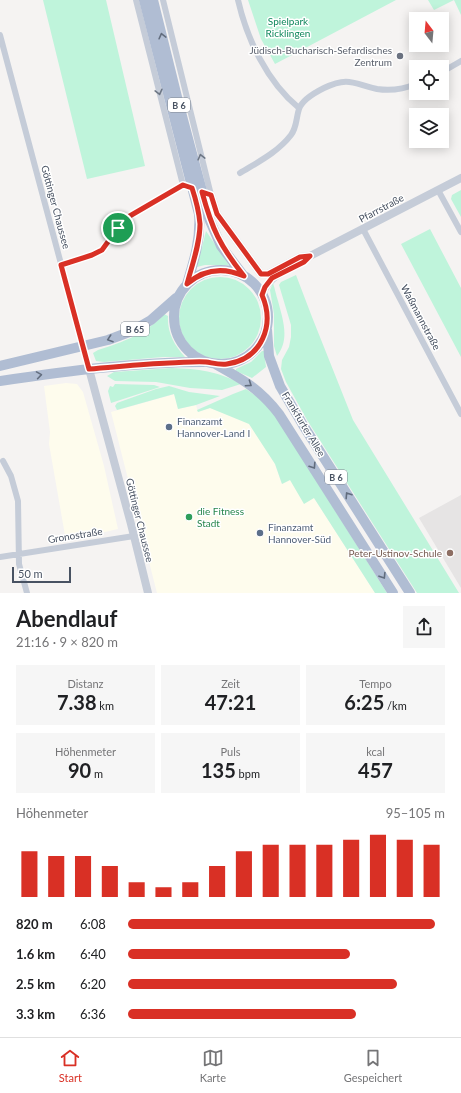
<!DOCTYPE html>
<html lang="de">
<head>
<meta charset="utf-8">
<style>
	:root { --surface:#fff; --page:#f6f6f6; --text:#202124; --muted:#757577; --line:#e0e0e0; --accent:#d93025 }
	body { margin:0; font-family:Lato,sans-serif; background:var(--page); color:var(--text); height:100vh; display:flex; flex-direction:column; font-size:15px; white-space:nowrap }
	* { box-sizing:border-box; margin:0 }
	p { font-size:13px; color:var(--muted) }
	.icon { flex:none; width:22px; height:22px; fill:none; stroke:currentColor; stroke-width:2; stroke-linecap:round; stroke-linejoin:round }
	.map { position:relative; height:593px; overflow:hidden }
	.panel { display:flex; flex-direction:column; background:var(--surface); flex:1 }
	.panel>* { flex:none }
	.needle { width:26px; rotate:344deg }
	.controls { position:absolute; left:409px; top:12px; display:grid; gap:8px }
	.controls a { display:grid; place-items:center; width:40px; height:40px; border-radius:0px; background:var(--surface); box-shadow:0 2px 10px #0003; font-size:20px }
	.scale { position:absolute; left:12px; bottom:10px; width:59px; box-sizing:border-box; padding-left:4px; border:2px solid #485262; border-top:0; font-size:11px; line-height:14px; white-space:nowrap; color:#485262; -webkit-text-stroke:3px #fff; paint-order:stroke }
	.pin { position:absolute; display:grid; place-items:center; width:34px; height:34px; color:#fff; margin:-17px; border:2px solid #fff; border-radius:50%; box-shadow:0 1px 4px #0007 }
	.round { display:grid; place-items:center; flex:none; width:42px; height:42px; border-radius:0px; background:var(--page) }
	.head { display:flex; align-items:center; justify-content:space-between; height:68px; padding:0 16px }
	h1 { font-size:22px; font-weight:700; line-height:30px }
	.metrics { display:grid; grid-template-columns:repeat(3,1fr); gap:6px; height:68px; padding:4px 16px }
	.metrics div { display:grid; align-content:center; border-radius:0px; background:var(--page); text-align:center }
	.metrics b { font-size:20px; font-weight:700 }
	.metrics small { font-size:11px; font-weight:400 }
	.metrics p { font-size:11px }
	.chart { height:112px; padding:8px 16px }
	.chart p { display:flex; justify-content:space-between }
	.chart svg { width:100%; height:72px; margin-top:4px; stroke:var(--accent); stroke-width:6 }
	ul { padding:0 16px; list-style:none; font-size:13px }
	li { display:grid; grid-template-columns:64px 48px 1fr; align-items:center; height:30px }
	li i { height:10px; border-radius:5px; background:var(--accent) }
	.menu { display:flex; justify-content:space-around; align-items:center; height:56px; border-top:1px solid var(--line); background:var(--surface); font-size:11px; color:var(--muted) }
	.menu a { display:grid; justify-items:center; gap:2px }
	.menu .selected { color:var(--accent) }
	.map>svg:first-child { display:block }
	.commercial { fill:#fefced }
	.education { fill:#e6e4e4 }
	.green { fill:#bff4db }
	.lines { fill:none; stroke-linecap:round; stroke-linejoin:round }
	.minor { stroke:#c5ccd8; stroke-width:6 }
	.tertiary { stroke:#c5ccd8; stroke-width:8 }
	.primary { stroke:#b0bdd3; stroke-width:10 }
	.oneway { stroke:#626d7e }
	.oneway2 { stroke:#6e7785 }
	.route-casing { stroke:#fff; stroke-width:8 }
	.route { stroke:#d93025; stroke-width:5 }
	.worship-dot { fill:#6b7280; stroke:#fff; stroke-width:1.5 }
	.service-dot { fill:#5c6f8a; stroke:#fff; stroke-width:1.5 }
	.leisure-dot { fill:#2e9e5b; stroke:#fff; stroke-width:1.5 }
	.education-dot { fill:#8d6e63; stroke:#fff; stroke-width:1.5 }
	.labels { text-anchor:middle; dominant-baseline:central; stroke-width:3; stroke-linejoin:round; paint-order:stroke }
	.shield { fill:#fff; stroke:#7f8691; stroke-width:1 }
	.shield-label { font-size:9px; font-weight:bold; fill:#485262 }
	.park-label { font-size:10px; fill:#0f875c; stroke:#fff }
	.worship-label { font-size:10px; fill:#5b616d; stroke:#fff; text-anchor:end }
	.street-label { font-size:10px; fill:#485262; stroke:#fff }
	.service-label { font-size:10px; fill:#4e5e75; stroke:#fff; text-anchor:start }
	.leisure-label { font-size:10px; fill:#27864d; stroke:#fff; text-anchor:start }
	.education-label { font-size:10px; fill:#785e54; stroke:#fff; text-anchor:end }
</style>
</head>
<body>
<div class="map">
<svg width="461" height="593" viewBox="0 0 461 593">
	<rect width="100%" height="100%" fill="#f5f3f2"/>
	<!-- commercial -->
	<path class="commercial" d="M66,383l11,1 6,8 21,74 14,63 -52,12 -17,-97 1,-12 -6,-46z
		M175,394l3,15 18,-4 2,7 12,-4 39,15 26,41 6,18 1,2 8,-4 24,18 61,95h-218l-46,-181z"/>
	<!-- education -->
	<path class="education" d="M461,495v93l-42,-70z"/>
	<!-- green -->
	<path class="green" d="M43,0h63l39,166 -58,13z
		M248,0h148l-121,64 -14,-25z
		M428,0h33v15l-7,-15 -20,10z
		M461,190v27l-10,-18 1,-4z
		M430,229l31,59v69l-60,-113z
		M206,231l23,34h-24l-8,2z
		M296,275l16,42 41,103 106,173h-42l-110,-173 -21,-38 -5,-13 1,-9 7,-13 2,-10v-12l-12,-40 2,-3z
		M179 318a41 41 0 1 1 82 0a41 41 0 1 1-82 0Z
		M273,283c2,6 3,12 5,18 5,19 12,38 -1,55l-3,-10v-32l-4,-24z
		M164,314l4,2c-1,16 6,29 17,41h-22l-59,5 -8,-1 -3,-8 5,-3c25,-8 48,-16 66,-36z
		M262,351h2l2,16 -14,11 -16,-7v-2l15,-7z
		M172,368c26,1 46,3 69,16l-19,6 -15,-1 -17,-1 -34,-6 -41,-1 -8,-5 7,-4z
		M115,384l39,1 6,2 -49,16 -3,-12 2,-5 3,1z
		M169,386l20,6 31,4 -24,9 -18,4 -4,-15 -57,16 -2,-4 2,-3 39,-14z
		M246,389l13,9 16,17 112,178h-12l-61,-95 -10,6 -14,-24 -8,4 -7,-20 -26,-40 -39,-16 -12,4 -1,-2 36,-16z"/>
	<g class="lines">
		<!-- minor -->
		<path class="minor" d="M136,0l47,185
			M163,0l48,195
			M238,0c9,39 29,82 61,108
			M0,35l89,334
			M442,72l19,-11
			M240,173c18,-11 38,-21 51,-38 6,-8 5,-17 8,-26 3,-9 17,-17 25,-21 25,-12 30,-4 53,1 13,2 27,0 39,-5
			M438,190l23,42
			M363,229l98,185
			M61,265l31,-10 10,-5 16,-22 10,-11 55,-32
			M3,461l8,15 7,25 1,63 8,29
			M0,557l134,-21"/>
		<!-- tertiary -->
		<path class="tertiary" d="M202,192l9,3 6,19 44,60h7l32,-17 10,-1
			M262,295c8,-25 31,-23 48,-39l151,-78
			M89,369l42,155 17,69"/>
		<!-- primary -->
		<path class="primary" d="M144,0l55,214c2,25 -5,47 -12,70
			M153,0l25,101 32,120 11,25 22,29
			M174 317a47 47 0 1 1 94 0a47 47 0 1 1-94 0Z
			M267,330l2,26 11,30 23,39 107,168
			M215,364c27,15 45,25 64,50l114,179
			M0,366l108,-26 24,-9 19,-11 25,-22
			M0,381c68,-10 136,-19 204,-19"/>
	</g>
	<!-- one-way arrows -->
	<defs><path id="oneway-chevron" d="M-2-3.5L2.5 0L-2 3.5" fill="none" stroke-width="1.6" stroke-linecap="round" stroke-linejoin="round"/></defs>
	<g class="oneway">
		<use href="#oneway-chevron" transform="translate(162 36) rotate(-104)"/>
		<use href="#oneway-chevron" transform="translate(110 339) rotate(161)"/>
		<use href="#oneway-chevron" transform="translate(39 375) rotate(-9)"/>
		<use href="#oneway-chevron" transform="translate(249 384) rotate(34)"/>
		<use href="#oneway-chevron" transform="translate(313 466) rotate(57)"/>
		<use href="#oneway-chevron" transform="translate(348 495) rotate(-123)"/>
		<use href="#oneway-chevron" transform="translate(383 576) rotate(58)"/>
	</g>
	<g class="oneway2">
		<use href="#oneway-chevron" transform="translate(159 92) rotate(76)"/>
		<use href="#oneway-chevron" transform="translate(201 157) rotate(-104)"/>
	</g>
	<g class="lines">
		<defs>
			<path id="route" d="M183,185l9,3c4,12 7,24 8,36 0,20 -8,41 -13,60 17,-15 36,-17 57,-8 -24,-30 -32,-47 -42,-84l9,3 6,19 44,60h7l32,-17 10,-1 -6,6 -32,16 -7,9 -3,8c13,30 0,64 -35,69 -8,1 -14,-1 -21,-2 -12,-1 -25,1 -37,1 -27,1 -53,4 -80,6l-28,-104 31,-10 10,-5 16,-22 10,-11z"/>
		</defs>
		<!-- route casing -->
		<use href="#route" class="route-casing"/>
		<!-- route -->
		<use href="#route" class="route"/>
	</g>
	<!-- markers -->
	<circle class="worship-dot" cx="400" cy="56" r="4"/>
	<g class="service-dot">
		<circle cx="169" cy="427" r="4"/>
		<circle cx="260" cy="533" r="4"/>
	</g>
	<circle class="leisure-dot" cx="189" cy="517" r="4"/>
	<circle class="education-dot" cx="450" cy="553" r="4"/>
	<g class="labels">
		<!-- shield labels -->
		<g class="shield">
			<rect x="168" y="98" width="22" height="14" rx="3"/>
			<rect x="121" y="322" width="28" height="14" rx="3"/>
			<rect x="325" y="470" width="22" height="14" rx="3"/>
		</g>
		<g class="shield-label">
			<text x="179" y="105">B 6</text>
			<text x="135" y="329">B 65</text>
			<text x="336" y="477">B 6</text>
		</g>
		<!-- park labels -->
		<g class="park-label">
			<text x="288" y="21">Spielpark<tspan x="288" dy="12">Ricklingen</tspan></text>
		</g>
		<!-- worship labels -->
		<g class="worship-label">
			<text x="392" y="50">Jüdisch-Bucharisch-Sefardisches<tspan x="392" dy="12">Zentrum</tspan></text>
		</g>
		<!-- street labels -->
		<g class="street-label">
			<text transform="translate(56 207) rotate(75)">Göttinger Chaussee</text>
			<text transform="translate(381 208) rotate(-28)">Pfarrstraße</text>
			<text transform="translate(421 317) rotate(62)">Waßmannstraße</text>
			<text transform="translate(304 424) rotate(59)">Frankfurter Allee</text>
			<text transform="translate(140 520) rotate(76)">Göttinger Chaussee</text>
			<text transform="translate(75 535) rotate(-9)">Gronostraße</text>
		</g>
		<!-- service labels -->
		<g class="service-label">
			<text x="177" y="421">Finanzamt<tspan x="177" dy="12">Hannover-Land I</tspan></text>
			<text x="268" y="527">Finanzamt<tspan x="268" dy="12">Hannover-Süd</tspan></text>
		</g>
		<!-- leisure labels -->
		<g class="leisure-label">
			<text x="197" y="511">die Fitness<tspan x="197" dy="12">Stadt</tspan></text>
		</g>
		<!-- education labels -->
		<g class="education-label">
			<text x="442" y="553">Peter-Ustinov-Schule</text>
		</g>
	</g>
</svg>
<div class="controls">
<a><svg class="needle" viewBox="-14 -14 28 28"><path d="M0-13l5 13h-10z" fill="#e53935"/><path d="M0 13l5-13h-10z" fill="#757577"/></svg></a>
<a><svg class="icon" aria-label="locate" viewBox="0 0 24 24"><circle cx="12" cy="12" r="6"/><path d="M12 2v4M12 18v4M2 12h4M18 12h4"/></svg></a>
<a><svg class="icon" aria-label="layers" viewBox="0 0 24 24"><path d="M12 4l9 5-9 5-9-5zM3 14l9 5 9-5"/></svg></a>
</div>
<div class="scale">50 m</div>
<div class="pin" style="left:118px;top:228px;background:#1e9e55"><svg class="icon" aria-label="arrive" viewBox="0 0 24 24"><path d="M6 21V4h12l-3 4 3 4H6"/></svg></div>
</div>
<section class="panel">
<div class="head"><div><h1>Abendlauf</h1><p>21:16 · 9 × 820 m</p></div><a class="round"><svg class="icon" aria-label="share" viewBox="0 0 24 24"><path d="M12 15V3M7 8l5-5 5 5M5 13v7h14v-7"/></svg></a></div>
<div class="metrics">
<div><p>Distanz</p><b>7.38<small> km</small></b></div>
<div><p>Zeit</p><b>47:21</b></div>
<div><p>Tempo</p><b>6:25<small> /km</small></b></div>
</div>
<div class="metrics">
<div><p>Höhenmeter</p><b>90<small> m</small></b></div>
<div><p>Puls</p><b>135<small> bpm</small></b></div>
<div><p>kcal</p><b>457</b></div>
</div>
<div class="chart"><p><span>Höhenmeter</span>95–105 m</p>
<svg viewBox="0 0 160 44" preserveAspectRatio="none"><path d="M5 44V16M15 44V19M25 44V19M35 44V25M45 44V35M55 44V38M65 44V35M75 44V25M85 44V16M95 44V12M105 44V12M115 44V12M125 44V9M135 44V6M145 44V9M155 44V12"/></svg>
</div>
<ul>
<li><b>820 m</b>6:08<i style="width:97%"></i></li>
<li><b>1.6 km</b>6:40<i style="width:70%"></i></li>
<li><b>2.5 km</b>6:20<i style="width:85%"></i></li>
<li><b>3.3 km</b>6:36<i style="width:72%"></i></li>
</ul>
</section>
<nav class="menu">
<a class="selected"><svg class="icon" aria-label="home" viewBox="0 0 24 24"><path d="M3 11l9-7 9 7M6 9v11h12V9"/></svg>Start</a>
<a><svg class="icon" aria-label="map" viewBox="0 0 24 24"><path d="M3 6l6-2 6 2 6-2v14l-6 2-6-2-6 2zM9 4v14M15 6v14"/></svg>Karte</a>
<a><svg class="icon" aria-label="saved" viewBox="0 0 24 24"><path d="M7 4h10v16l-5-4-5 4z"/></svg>Gespeichert</a>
</nav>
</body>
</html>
